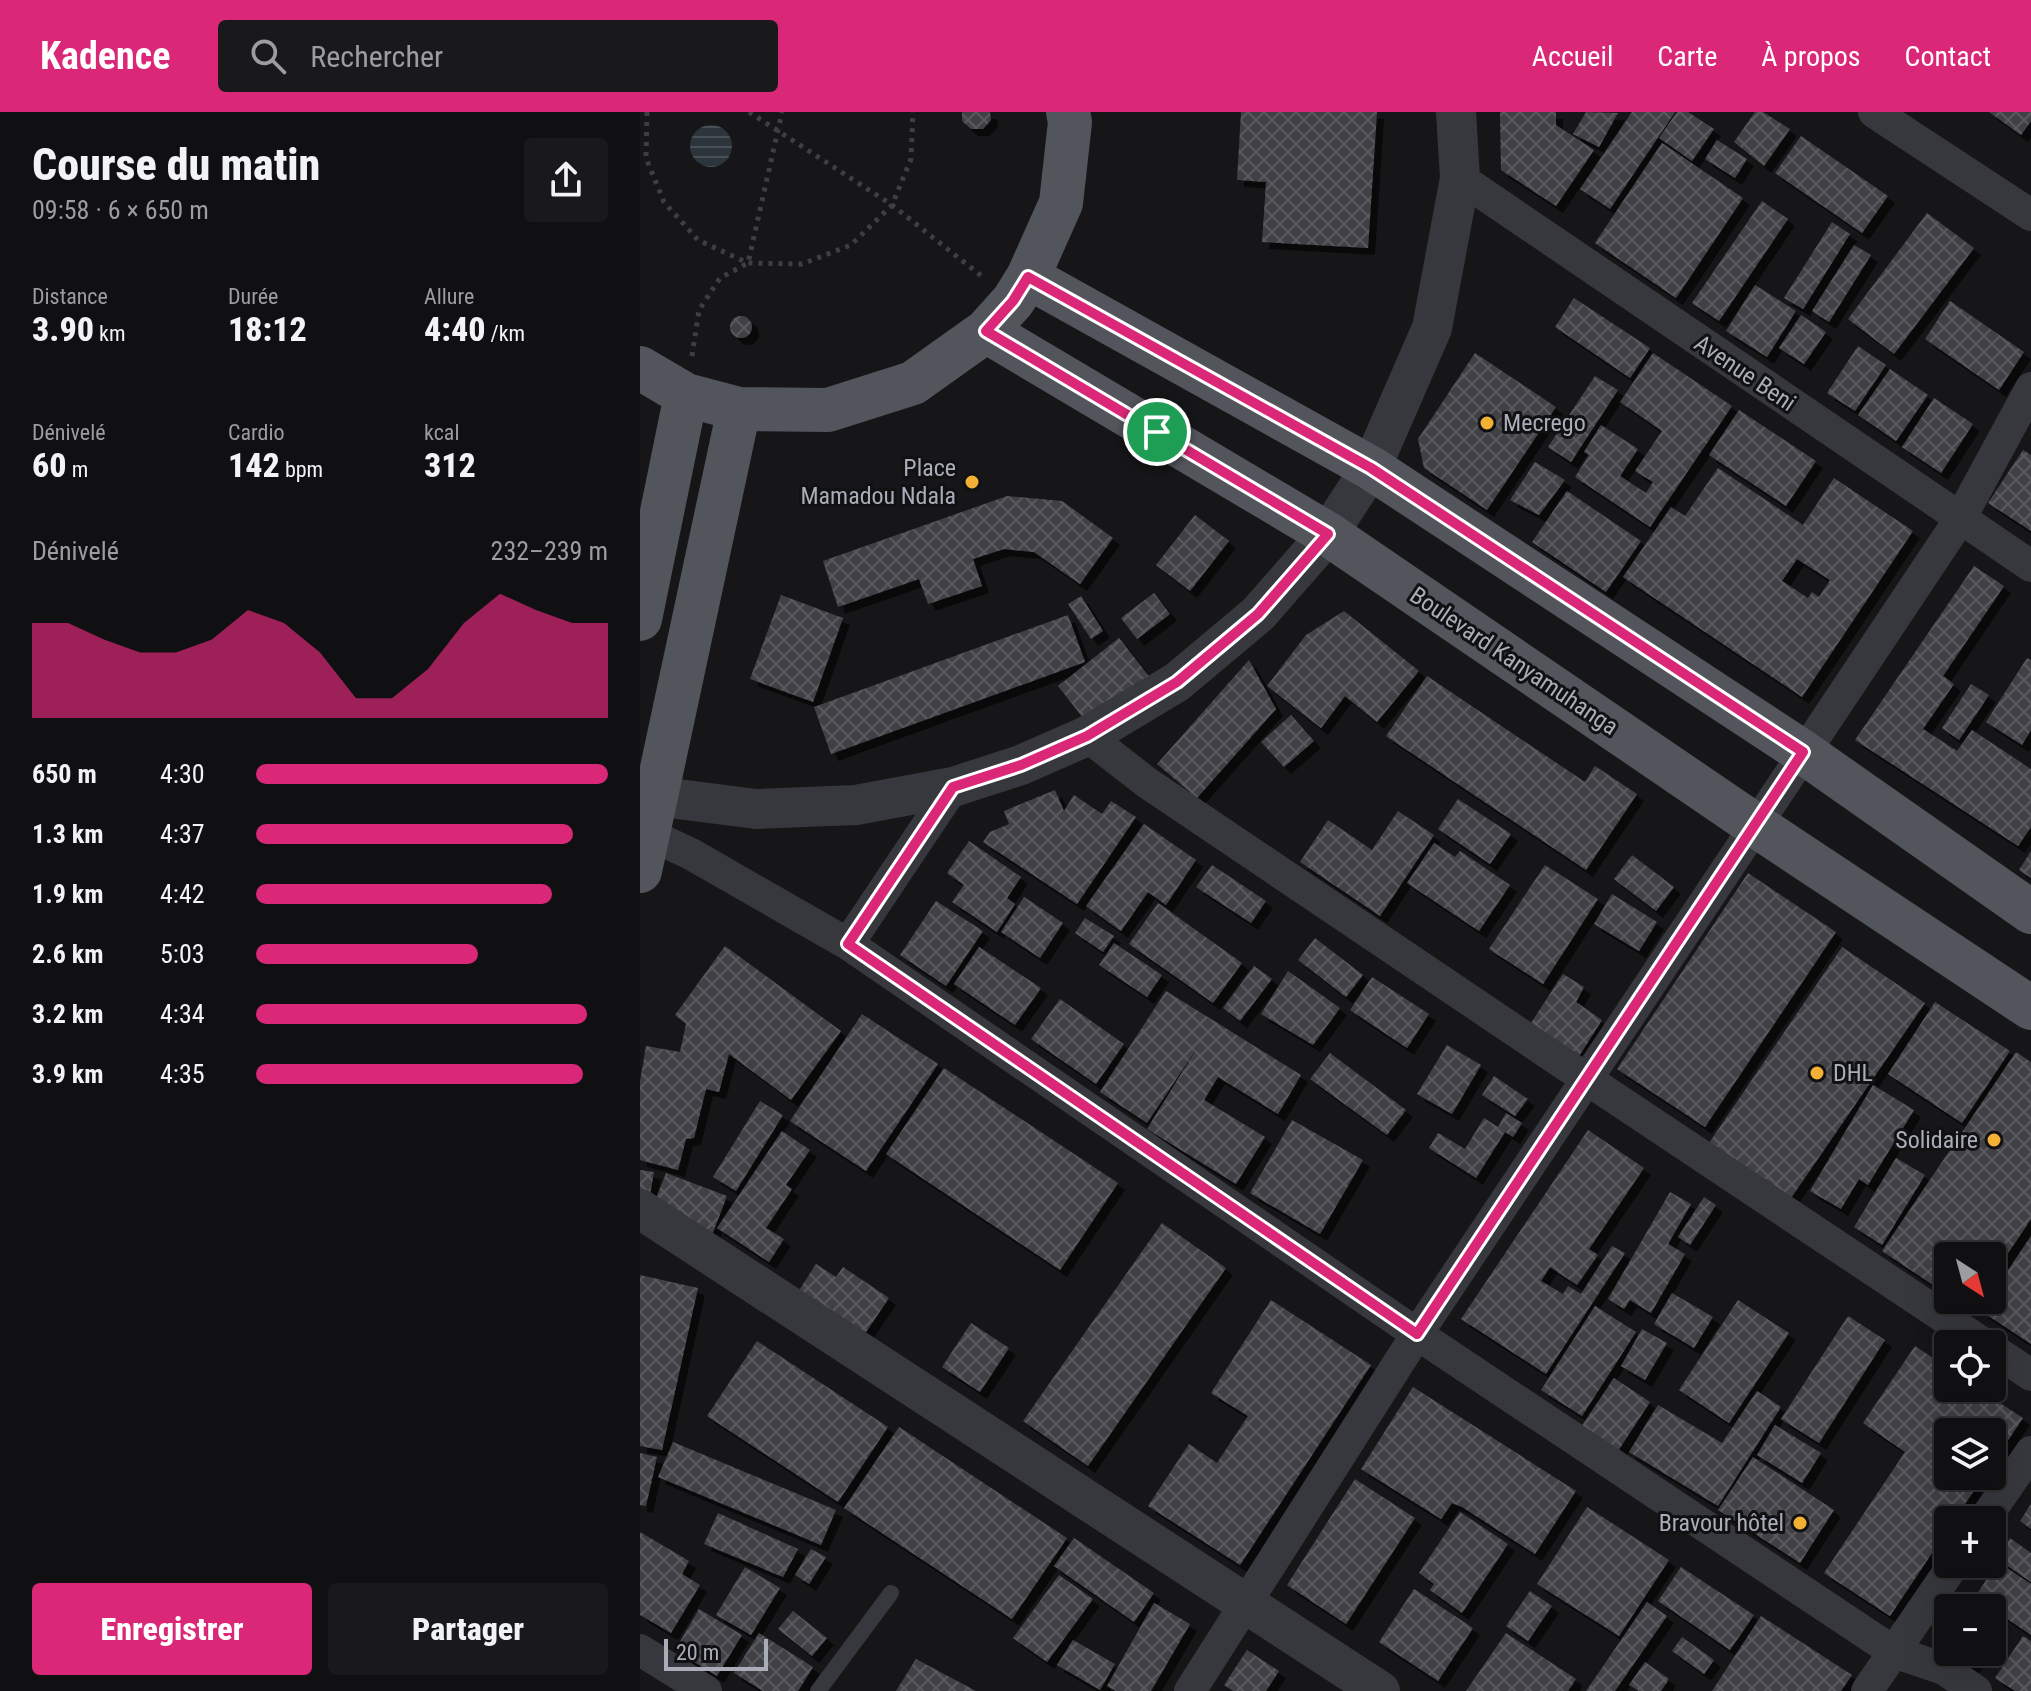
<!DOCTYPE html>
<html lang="fr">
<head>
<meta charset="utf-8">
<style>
	:root { --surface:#101012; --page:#19191b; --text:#f1f3f6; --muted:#9c9d9f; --line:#303032; --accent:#db2777 }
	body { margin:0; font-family:"Roboto Condensed",sans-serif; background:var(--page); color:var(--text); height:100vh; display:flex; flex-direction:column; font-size:30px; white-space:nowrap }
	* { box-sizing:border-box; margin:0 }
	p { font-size:26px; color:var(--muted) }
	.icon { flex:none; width:44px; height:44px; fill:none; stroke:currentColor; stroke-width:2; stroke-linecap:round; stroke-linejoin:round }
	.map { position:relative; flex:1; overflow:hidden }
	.sheet { display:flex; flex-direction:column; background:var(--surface); width:640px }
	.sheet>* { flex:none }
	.needle { width:52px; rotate:144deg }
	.tools { position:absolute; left:1294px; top:1130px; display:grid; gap:16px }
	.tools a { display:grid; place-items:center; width:72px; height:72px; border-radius:8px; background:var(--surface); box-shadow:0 8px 32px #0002,0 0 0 2px var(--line); font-size:40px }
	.scale { position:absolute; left:24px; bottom:20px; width:104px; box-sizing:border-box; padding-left:8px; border:4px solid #a8adb8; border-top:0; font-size:22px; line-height:28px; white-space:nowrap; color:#a8adb8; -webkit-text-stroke:6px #111113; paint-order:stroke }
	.pin { position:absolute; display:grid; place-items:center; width:68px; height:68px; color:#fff; margin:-34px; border:4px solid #fff; border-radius:50%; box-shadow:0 2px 8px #0007 }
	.round { display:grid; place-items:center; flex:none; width:84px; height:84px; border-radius:8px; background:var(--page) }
	.head { display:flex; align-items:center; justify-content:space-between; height:136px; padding:0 32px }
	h1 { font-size:44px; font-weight:800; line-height:60px }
	.stats { display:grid; grid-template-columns:repeat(3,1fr); gap:12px; height:136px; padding:8px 32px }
	.stats div { display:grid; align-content:center }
	.stats b { font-size:34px; font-weight:800 }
	.stats small { font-size:22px; font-weight:400 }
	.stats p { font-size:22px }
	.chart { height:224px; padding:16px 32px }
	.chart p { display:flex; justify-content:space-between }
	.chart svg { width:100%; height:144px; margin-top:8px; fill:var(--accent); opacity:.7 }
	.action { display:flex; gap:16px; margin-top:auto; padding:16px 32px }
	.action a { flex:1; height:92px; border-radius:8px; background:var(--accent); color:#fff; font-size:32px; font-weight:800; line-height:92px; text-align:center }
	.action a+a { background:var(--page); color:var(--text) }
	ul { padding:0 32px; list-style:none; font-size:26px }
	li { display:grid; grid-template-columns:128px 96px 1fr; align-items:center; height:60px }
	li i { height:20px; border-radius:10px; background:var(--accent) }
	header { display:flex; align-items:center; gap:48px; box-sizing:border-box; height:112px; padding:0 40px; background:var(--accent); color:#fff }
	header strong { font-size:38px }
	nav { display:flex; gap:44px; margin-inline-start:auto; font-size:28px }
	.search { width:560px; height:72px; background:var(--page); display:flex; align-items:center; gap:20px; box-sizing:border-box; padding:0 28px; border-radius:8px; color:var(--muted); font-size:30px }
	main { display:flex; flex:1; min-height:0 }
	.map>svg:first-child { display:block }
	.water { fill:url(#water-rules) }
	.building { fill:url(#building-cross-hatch); fill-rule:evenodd; filter:url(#shadow) }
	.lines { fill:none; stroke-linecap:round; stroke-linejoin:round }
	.path { stroke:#3d3f44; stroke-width:5; stroke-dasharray:4 6; stroke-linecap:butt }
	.service { stroke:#37383d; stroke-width:16 }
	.minor { stroke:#37383d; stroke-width:32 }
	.tertiary { stroke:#37383d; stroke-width:40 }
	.primary { stroke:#53555c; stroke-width:44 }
	.route-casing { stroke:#fff; stroke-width:16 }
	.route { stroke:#db2777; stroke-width:10 }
	.poi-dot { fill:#f2b134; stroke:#111113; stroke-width:3 }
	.labels { text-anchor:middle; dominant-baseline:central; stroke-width:6; stroke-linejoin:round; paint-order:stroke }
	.street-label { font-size:24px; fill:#a8adb8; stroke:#111113 }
	.poi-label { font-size:24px; fill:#a8adb8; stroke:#111113; text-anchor:end }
</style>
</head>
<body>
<header>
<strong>Kadence</strong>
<div class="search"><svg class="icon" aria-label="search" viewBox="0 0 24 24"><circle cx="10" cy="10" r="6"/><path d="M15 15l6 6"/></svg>Rechercher</div>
<nav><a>Accueil</a><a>Carte</a><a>À propos</a><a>Contact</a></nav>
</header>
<main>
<section class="sheet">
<div class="head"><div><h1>Course du matin</h1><p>09:58 · 6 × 650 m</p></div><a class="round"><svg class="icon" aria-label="share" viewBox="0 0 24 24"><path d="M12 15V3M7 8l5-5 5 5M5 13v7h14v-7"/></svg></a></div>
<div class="stats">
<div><p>Distance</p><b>3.90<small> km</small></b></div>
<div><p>Durée</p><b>18:12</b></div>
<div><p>Allure</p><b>4:40<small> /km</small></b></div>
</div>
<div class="stats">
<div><p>Dénivelé</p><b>60<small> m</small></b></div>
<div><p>Cardio</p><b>142<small> bpm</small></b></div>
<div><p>kcal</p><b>312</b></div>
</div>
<div class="chart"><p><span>Dénivelé</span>232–239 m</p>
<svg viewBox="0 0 160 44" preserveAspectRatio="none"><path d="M0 44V15L10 15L20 20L30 24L40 24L50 20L60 11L70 15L80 24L90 38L100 38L110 29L120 15L130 6L140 11L150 15L160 15V44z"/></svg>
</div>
<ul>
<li><b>650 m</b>4:30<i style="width:100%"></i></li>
<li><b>1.3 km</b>4:37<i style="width:90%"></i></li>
<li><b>1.9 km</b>4:42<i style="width:84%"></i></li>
<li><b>2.6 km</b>5:03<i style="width:63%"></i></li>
<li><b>3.2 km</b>4:34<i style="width:94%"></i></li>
<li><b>3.9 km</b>4:35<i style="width:93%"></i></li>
</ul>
<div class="action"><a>Enregistrer</a><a>Partager</a></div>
</section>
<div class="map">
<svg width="1391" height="1579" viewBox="0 0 1391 1579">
	<defs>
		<pattern id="water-rules" width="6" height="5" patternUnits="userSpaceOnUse" patternTransform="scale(2)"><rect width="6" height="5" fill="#2c353c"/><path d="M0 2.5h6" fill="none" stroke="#485056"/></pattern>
		<pattern id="building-cross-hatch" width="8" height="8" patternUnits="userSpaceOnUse" patternTransform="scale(2)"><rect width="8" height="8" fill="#404145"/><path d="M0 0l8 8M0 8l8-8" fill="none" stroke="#595a5e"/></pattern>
		<filter id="shadow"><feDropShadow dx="7" dy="7" stdDeviation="0" flood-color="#0009"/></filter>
	</defs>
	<rect width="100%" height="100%" fill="#161618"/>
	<!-- water -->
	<path class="water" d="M50 34a21 21 0 1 1 42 0a21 21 0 1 1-42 0Z"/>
	<!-- building -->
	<path class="building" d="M322,0h28l1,8 -8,9h-12l-9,-8z
		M601,0h136l-9,136 -106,-6 4,-60 -29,-2z
		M860,0h56v13l38,25 -38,56 -55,-36z
		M946,0l32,1 -19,34 -26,-13z
		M992,0h43l-65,97 -30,-20z
		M1037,0h11l26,17 -22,32 -33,-23z
		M1115,0h8l27,17 -26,37 -30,-24z
		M1349,0h42v9l-10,14z
		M1161,24l87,60 -26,37 -87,-60z
		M1077,28l30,19 -12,19 -30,-19z
		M1022,31l81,55 -67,100 -81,-55z
		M1122,89l26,18 -69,102 -27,-18z
		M1287,101l47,35 -80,106 -46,-35z
		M1192,110l18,12 -47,75 -19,-11z
		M1214,133l17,10 -42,67 -17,-11z
		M1115,173l41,26 -29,46 -41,-26z
		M934,186l76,50 -20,30 -75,-51z
		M1310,189l74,51 -25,38 -74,-51z
		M1161,203l25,17 -22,32 -25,-16z
		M90 215a11 11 0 1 1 22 0a11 11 0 1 1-22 0Z
		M1218,234l28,19 -31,46 -28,-18z
		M835,241l81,54 -69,103 -63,-42 -6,-29z
		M1013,241l79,53 -82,121 -75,-50 14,-22 -5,-3 17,-27 37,24 -18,27 26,17 7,-11 -18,-11 27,-40 -42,-29z
		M1250,257l38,26 -32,46 -38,-26z
		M955,264l23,14 -47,72 -23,-15z
		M1294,286l39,26 -32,49 -39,-26z
		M1099,298l77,51 -30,45 -77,-51z
		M1383,338l8,5v76l-43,-28z
		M895,350l30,18 -26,35 -29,-15z
		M1078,356l85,57 31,-47 79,53 -111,166 -179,-120 48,-70 14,9zM1157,447l33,21 -11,17 -7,-5 -4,6 -26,-17z
		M927,379l74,50 -35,51 -74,-50z
		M367,384l55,5 51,37 -33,46 -46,-32 -30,-3 -31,10 9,27 -54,18 -9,-25 -81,28 -15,-46z
		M555,403l34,26 -39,50 -34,-26z
		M1334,454l30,20 -61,90 11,8 -31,45 34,22 15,-21 59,39v58l-13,19 -163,-106z
		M514,481l16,21 -33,25 -16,-21z
		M141,483l62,23 -30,84 -63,-23z
		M441,484l22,35 -12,8 -23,-35z
		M704,499l75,60 -42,51 -32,-26 -24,32 -54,-42 39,-51z
		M428,503l17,47 -254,92 -17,-47z
		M479,526l33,42 -61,48 -33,-42z
		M1387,546l4,2v70l-9,15 -36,-23z
		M609,548l27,49 -79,89 -40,-34z
		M787,564l158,106 10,-16 42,28 -51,76 -200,-134z
		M1331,572l18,11 -30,45 -17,-12z
		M651,603l23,26 -30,26 -23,-25z
		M415,678l9,21 10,-16 28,19 9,-13 25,16 -59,87 -94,-62 7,-10 19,-8 -5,-13z
		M818,687l53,35 -21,30 -52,-35z
		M758,699l36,24 -54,81 -80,-54 28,-42 44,30z
		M504,712l52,36 -30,45 -18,-13 -27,39 -35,-25z
		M329,729l52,36 -14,21 8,6 -18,28 -45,-30 12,-17 -17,-12z
		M794,731l21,14 5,-6 50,34 -31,46 -72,-48z
		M1391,739v27l-12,-8z
		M992,743l42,32 -18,24 -42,-32z
		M572,753l54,36 -15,22 -55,-36z
		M905,753l53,34 -55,85 -54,-35z
		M1108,761l88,59 -131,195 -88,-58z
		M972,782l45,28 -18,29 -45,-27z
		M384,785l39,26 -23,35 -39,-26z
		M296,789l47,30 -37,55 -46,-31z
		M518,791l84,60 -29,40 -84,-59z
		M445,806l29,18 -11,16 -28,-19z
		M675,826l48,37 -17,22 -48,-37z
		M474,831l48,32 -15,22 -48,-32z
		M85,834l116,85 -50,69 -62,-46 -10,38 -13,-3 -12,49 -8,1 -8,31 -38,-10v-79l6,-35 34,6 6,-28 -11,-9z
		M339,835l62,41 -26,37 -61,-41z
		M1202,835l83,56 -134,195 -82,-55z
		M614,854l18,13 -32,42 -17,-13z
		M648,859l52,37 -27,37 -52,-31z
		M923,862l21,13 -8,15 26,18 -26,41 -49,-32z
		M732,865l57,37 -22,34 -57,-38z
		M526,879l135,84 -23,39 -60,-37 -14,23 61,37 -29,47 -89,-55 52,-84 -52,78 -47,-31z
		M420,887l64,45 -28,40 -65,-45z
		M1295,890l75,49 -48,72 -74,-49z
		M222,902l76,50 -72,107 -76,-50z
		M807,933l34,20 -29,49 -35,-20z
		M1376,940l15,10v157l-39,58v-21h-44v39l-66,-44z
		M690,941l76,57 -19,25 -77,-56z
		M304,956l174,115 -58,87 -174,-116z
		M854,964l34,23 -13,17 -33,-21z
		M1233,973l41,25 -46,75 -9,-6 -18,30 -31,-18z
		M120,989l23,14 -47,76 -23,-14z
		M866,1001l16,10 -9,14 -8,-5 -29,46 -47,-30 9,-15 27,16 19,-31 14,9z
		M652,1008l71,40 -43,74 -70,-41z
		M948,1018l56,38 -55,81 9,6 -21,30 -27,-18 -9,14 22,13 5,-8 13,8 31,-48 13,7 -79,121 -85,-55z
		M142,1019l28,19 -24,35 6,4 -26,39 18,11 -15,23 -52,-34z
		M1256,1046l29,17 -43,70 -28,-18z
		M0,1058l14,2 -5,28 -9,-2z
		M26,1061l61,23 -15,39 -61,-24z
		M1030,1080l21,12 -23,40 17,10 -34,59 -21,-13 -6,9 -16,-10z
		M1064,1085l12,8 -26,40 -12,-8z
		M522,1111l64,45 -138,198 -65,-45z
		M1391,1124v108l-50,-33 7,-11h4v-6z
		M176,1152l20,13 7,-10 46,31 -29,43 -66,-43z
		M0,1163l58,13 -36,162 -22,-4z
		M1032,1181l41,24 -19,31 -40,-24z
		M631,1188l100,65 -131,200 -92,-59 41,-62 28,19 31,-47 -37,-23z
		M1098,1188l51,33 -60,90 -50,-33z
		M955,1194l41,26 -54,84 -41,-26z
		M1208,1204l37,24 -66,103 -38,-24z
		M331,1211l38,25 -29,44 -38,-25z
		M1002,1217l25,14 -22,37 -24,-14z
		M117,1229l131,86 -50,75 -131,-86z
		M1275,1234l33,22v20h29l46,30 -31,46v-32h-44v44h36l-30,44h-6v9l-58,87 -66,-43 81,-121 -42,-29z
		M974,1266l36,24 -32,49 -37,-24z
		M773,1275l163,104 -41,63 -73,-47 -10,-4 -11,16 -80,-50z
		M1117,1279l24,16 -63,99 -89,-54 29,-47 64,38z
		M1135,1313l46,28 -19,30 -45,-28z
		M259,1315l168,111 -55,81 -168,-111z
		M33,1330l163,68 -15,35 -163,-68z
		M0,1341l17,4 -11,49 -6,-1z
		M1113,1345l81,53 -34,53 -82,-53z
		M715,1367l60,39 -69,106 -59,-39z
		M1391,1392v25l-11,-8z
		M947,1395l82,53 -50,76 -82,-52z
		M820,1400l48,32 -46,69 -32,-23 4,-6 -15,-11z
		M78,1401l80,36 -15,28 -79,-33z
		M0,1420l49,29 -7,13 18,11 -29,48 -31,-18z
		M434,1426l80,55 -20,29 -80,-56z
		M1370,1426l21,15v29l-35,-24z
		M171,1437l15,8 -17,27 -14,-9z
		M1358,1450l33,22v51l-56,-38z
		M105,1455l35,21 -29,47 -35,-20z
		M1041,1455l73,48 -24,35 -72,-49z
		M419,1463l34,24 -46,63 -34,-24z
		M774,1477l59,39 -35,53 -59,-39z
		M890,1479l22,15 -24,35 -22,-15z
		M1007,1490l20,14 -52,75h-29z
		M514,1491l36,21 -39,67h-35l-9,-5z
		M59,1497l43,26 -25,41 -42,-26z
		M153,1499l34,27 -15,18 -34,-27z
		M1121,1504l91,59 -11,16h-129z
		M1308,1518v22h34l-12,17 -34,-22z
		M119,1521l54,34 -15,24h-35l-29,-18z
		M866,1521l70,46 -8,12h-102z
		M1383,1524l8,5v50h-16l-20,-13z
		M1042,1525l32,23 -10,14 -32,-23z
		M433,1528l42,24 -15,26 -43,-25z
		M607,1538l32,21 -13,20h-33l-9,-6z
		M276,1547l60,32h-80z
		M1005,1550l24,17 -8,12h-22l-10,-6z"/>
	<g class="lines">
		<!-- path -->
		<path class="path" d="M7,0l-1,46 18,44 34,38 50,23 54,1 49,-19 41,-40 19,-46 2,-47
			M109,0l143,93 92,73
			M52,244l7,-46 21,-32 28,-15 34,-151"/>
		<!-- service -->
		<path class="service" d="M178,1579l73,-98"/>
		<!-- minor -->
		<path class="minor" d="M1234,0l157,103
			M820,66l571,388
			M447,624l59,46 442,298 396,264
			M0,718l51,24 157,90 569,390 477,318 50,17 32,22
			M208,832l105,-157
			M1352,1237l39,26
			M1344,1408l47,-68
			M0,1538l66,41
			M550,1579l227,-357 543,-815 71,-131
			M1227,1579l87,-127"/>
		<!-- tertiary -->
		<path class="tertiary" d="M0,682l116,15 100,-4 97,-18 68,-22 66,-29 90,-54 81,-68 70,-80 43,-66 61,-140 28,-150 -4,-66
			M0,1097l740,482"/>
		<!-- primary -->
		<path class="primary" d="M388,165l343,191 432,284 228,160
			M346,219l342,203 427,291 276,183
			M0,256l46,27 53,14 89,1 85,-27 73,-52 27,-30 15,-24 33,-74 9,-81 -2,-10
			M0,507l46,-224
			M0,759l99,-462"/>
	</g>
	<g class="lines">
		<defs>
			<path id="route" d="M388,165l343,191 432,284 -386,582 -569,-390 105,-157 68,-22 66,-29 90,-54 81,-68 70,-80 -342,-203 27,-30z"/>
		</defs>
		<!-- route casing -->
		<use href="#route" class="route-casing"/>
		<!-- route -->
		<use href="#route" class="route"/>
	</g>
	<!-- markers -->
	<g class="poi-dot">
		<circle cx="847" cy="311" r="8"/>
		<circle cx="332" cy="370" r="8"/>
		<circle cx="1177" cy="961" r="8"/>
		<circle cx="1354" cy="1028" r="8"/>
		<circle cx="1160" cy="1411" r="8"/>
	</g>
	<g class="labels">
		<!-- street labels -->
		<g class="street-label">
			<text transform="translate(1105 261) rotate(34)">Avenue Beni</text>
			<text transform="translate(874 549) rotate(34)">Boulevard Kanyamuhanga</text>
		</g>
		<!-- poi labels -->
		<g class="poi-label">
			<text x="863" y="311" text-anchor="start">Mecrego</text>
			<text x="316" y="356">Place<tspan x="316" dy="28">Mamadou Ndala</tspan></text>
			<text x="1193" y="961" text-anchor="start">DHL</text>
			<text x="1338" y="1028">Solidaire</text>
			<text x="1144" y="1411">Bravour hôtel</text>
		</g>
	</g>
</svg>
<div class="tools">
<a><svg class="needle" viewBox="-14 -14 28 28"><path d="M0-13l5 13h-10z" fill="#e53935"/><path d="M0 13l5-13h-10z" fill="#9c9d9f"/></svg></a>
<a><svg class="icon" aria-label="locate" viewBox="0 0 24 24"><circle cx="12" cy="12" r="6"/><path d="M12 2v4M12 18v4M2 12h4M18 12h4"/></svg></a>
<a><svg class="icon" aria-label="layers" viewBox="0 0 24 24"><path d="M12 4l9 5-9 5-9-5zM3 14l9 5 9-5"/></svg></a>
<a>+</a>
<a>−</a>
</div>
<div class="scale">20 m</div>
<div class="pin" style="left:517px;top:320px;background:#1e9e55"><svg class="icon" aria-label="arrive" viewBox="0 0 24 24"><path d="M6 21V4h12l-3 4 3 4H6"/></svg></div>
</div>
</main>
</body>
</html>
